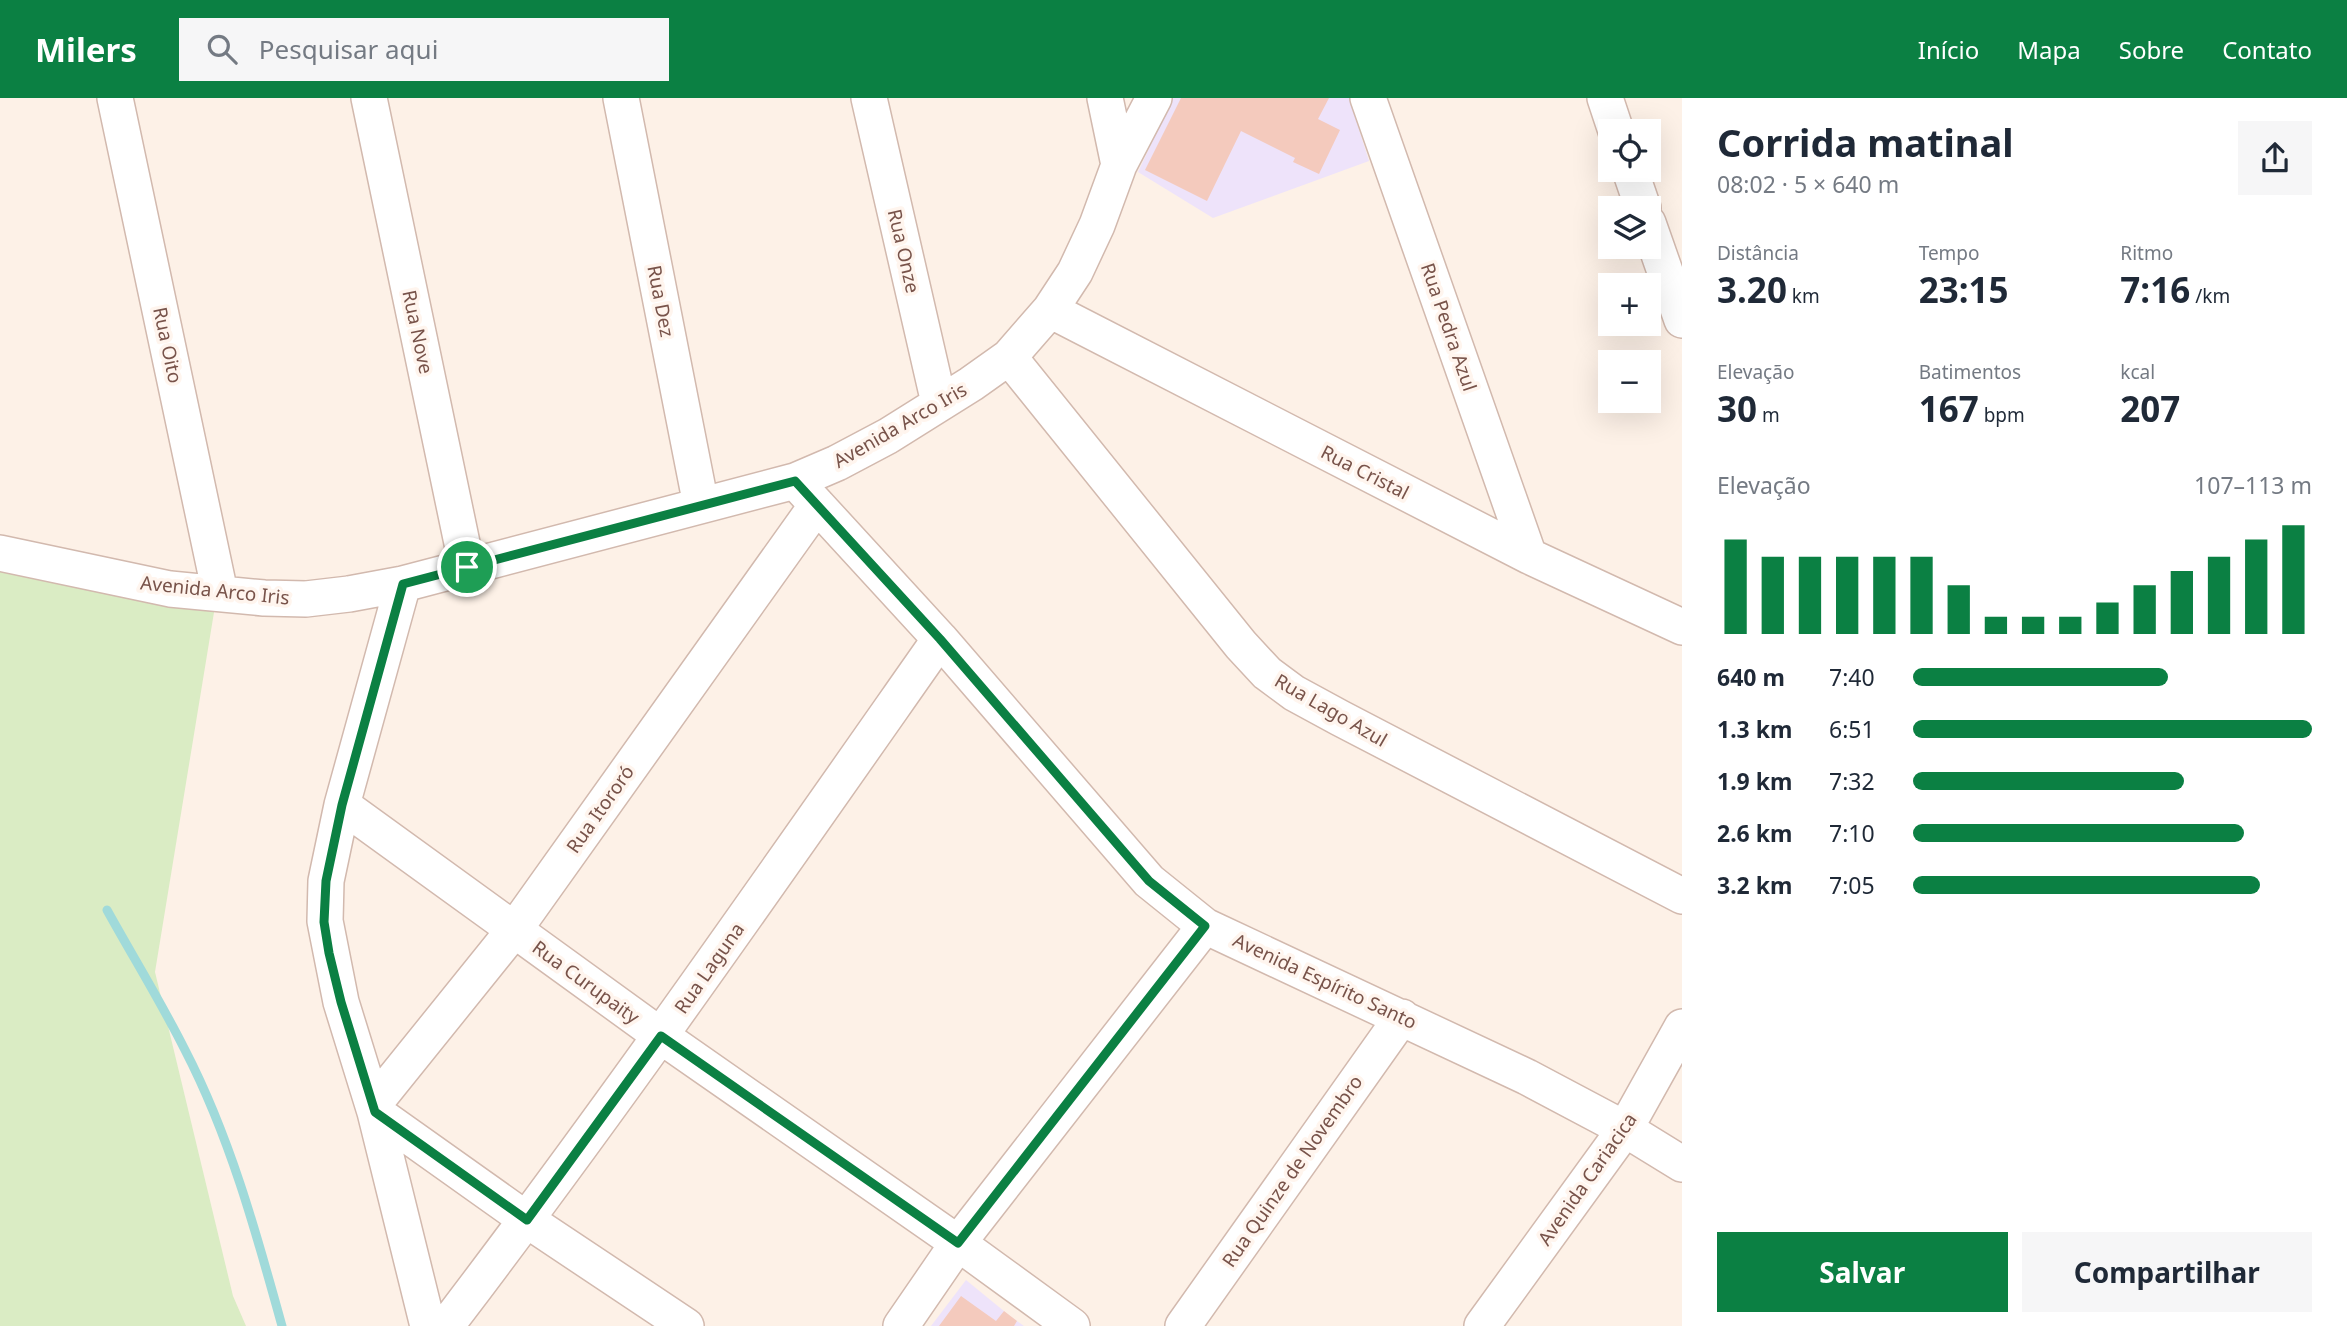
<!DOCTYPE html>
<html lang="pt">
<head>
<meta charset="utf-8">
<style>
	:root { --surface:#fff; --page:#f6f6f7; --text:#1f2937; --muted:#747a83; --accent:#0b8043 }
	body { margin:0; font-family:"Noto Sans",sans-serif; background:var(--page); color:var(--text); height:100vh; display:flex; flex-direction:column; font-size:26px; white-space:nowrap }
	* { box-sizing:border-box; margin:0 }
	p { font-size:23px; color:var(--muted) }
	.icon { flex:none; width:38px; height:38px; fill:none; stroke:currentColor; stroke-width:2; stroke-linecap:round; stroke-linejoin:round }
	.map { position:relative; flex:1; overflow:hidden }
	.sheet { display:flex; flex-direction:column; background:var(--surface); width:665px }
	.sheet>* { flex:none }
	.controls { position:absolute; left:1598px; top:21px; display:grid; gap:14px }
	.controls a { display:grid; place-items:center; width:63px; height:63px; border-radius:0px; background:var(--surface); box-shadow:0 7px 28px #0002; font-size:35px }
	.pin { position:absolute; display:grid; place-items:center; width:60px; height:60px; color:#fff; margin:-30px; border:4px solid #fff; border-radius:50%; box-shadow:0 2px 7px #0007 }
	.round { display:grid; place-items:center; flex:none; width:74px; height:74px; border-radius:0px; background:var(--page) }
	.overview { display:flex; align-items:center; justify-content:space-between; height:119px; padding:0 35px }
	h1 { font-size:38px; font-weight:700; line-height:52px }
	.stats { display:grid; grid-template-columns:repeat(3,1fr); gap:10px; height:119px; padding:7px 35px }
	.stats div { display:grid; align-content:center }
	.stats b { font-size:35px; font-weight:700 }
	.stats small { font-size:19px; font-weight:400 }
	.stats p { font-size:19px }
	.chart { height:196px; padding:14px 35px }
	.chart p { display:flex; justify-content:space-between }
	.chart svg { width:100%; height:126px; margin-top:7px; stroke:var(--accent); stroke-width:6 }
	.button { display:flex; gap:14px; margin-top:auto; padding:14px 35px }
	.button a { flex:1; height:80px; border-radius:0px; background:var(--accent); color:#fff; font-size:28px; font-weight:700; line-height:80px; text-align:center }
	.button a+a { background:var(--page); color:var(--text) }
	ul { padding:0 35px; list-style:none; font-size:23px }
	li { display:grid; grid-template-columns:112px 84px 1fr; align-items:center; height:52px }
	li i { height:18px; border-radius:9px; background:var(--accent) }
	header { display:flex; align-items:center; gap:42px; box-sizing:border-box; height:98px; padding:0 35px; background:var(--accent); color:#fff }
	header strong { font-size:33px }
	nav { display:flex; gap:38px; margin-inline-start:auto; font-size:24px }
	.search { width:490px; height:63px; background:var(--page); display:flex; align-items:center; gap:18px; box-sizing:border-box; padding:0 24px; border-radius:0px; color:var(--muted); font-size:26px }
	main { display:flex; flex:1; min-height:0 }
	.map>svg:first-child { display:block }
	.education { fill:#eee3fa }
	.green { fill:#daecc4 }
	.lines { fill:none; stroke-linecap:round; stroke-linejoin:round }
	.stream { stroke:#a0dada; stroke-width:9 }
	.building { fill:#f4cabd }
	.minor-casing { stroke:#d2b9ae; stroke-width:38 }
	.minor { stroke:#fff; stroke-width:35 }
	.route-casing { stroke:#fff; stroke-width:14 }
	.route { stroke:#0b8043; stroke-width:9 }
	.labels { text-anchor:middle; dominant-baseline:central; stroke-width:7; stroke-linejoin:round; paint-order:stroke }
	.street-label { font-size:19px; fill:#78534a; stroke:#fff5ee }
</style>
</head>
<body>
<header>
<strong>Milers</strong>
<div class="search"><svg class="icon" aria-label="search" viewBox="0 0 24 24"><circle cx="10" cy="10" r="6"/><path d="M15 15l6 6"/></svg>Pesquisar aqui</div>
<nav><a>Início</a><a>Mapa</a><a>Sobre</a><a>Contato</a></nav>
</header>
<main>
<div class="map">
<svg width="1682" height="1228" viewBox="0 0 1682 1228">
	<rect width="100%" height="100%" fill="#fdf1e7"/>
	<!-- education -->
	<path class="education" d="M1173,0h176l20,63 -156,57 -75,-46z
		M966,1182l44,36 14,10h-93z"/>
	<!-- green -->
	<path class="green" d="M0,449l217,47 -62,378 78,324 13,30h-246z"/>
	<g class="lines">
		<!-- stream -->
		<path class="stream" d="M107,812c26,47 54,92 78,140 45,87 71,182 97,276"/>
	</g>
	<!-- building -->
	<path class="building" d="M1181,0h148l-11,21 22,11 -21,44 -26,-12 2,-4 -54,-27 -34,70 -62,-31z
		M961,1198l35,25 8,-10 13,10 -3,5h-75z"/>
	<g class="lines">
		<defs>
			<path id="minor" d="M115,0l105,495
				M369,0l98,469
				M621,0l80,407
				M869,0l70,305
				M1105,0l14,67
				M1368,0l161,458
				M1605,0l11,33
				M1630,72l13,38
				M1648,125l34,97
				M1050,212l479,246 153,71
				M1009,259l232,288 26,28 27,20 46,25 342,178
				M795,383l145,158 209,242 56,45 322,151 98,52 57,35
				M0,455l170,36 94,9 42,1 43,-5 54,-10 392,-103 42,-18 51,-27 83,-52 38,-27 41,-47 25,-38 22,-47 22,-60 35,-67
				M403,486l-61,221 -16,76 -1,40 16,81 34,110 53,214
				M342,707l319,231 297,207 114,83
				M373,1007l141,-175 303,-425
				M375,1014l152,108 159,106
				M446,1228c171,-224 332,-456 494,-687
				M901,1228l57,-83 247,-317
				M1183,1228l219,-309
				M1482,1228l143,-197 57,-102"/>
		</defs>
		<!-- minor casing -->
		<use href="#minor" class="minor-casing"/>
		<!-- minor -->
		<use href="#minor" class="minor"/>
	</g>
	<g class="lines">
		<defs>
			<path id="route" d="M795,383l145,158 209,242 56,45 -247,317 -297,-207 -134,184 -152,-108 -34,-110 -12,-49 -5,-31 2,-41 16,-76 61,-221z"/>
		</defs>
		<!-- route casing -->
		<use href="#route" class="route-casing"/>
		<!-- route -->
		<use href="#route" class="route"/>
	</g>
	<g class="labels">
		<!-- street labels -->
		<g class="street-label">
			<text transform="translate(904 153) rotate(77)">Rua Onze</text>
			<text transform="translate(661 203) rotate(79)">Rua Dez</text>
			<text transform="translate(1449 229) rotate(71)">Rua Pedra Azul</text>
			<text transform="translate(418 234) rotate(78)">Rua Nove</text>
			<text transform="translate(168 247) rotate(78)">Rua Oito</text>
			<text transform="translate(900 327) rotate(-30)">Avenida Arco Iris</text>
			<text transform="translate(1365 374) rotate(27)">Rua Cristal</text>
			<text transform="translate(215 492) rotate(6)">Avenida Arco Iris</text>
			<text transform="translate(1331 612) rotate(30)">Rua Lago Azul</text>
			<text transform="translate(600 711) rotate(-55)">Rua Itororó</text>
			<text transform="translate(709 870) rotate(-55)">Rua Laguna</text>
			<text transform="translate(1325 883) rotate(25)">Avenida Espírito Santo</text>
			<text transform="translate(586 884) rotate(36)">Rua Curupaity</text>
			<text transform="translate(1292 1073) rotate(-55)">Rua Quinze de Novembro</text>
			<text transform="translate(1587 1081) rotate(-55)">Avenida Cariacica</text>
		</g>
	</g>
</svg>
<div class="controls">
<a><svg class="icon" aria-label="locate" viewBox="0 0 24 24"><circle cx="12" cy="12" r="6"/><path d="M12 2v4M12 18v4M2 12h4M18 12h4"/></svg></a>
<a><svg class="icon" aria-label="layers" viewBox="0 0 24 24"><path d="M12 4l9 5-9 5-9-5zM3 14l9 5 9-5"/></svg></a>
<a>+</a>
<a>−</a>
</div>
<div class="pin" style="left:467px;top:469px;background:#1e9e55"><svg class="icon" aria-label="arrive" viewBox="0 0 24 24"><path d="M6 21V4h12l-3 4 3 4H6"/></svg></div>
</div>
<section class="sheet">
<div class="overview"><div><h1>Corrida matinal</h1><p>08:02 · 5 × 640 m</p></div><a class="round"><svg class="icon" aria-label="share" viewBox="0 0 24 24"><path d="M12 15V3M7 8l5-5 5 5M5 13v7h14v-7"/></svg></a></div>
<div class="stats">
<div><p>Distância</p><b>3.20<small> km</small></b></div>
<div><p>Tempo</p><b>23:15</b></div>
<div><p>Ritmo</p><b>7:16<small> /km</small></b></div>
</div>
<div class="stats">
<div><p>Elevação</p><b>30<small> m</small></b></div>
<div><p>Batimentos</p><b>167<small> bpm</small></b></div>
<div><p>kcal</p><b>207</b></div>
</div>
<div class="chart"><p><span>Elevação</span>107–113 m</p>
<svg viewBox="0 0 160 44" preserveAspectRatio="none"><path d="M5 44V11M15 44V17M25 44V17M35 44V17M45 44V17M55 44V17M65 44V27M75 44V38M85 44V38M95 44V38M105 44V33M115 44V27M125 44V22M135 44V17M145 44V11M155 44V6"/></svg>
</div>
<ul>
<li><b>640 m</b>7:40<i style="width:64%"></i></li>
<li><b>1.3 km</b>6:51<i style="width:100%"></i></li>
<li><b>1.9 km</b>7:32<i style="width:68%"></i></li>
<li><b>2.6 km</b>7:10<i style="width:83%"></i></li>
<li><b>3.2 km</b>7:05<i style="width:87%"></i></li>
</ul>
<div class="button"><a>Salvar</a><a>Compartilhar</a></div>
</section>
</main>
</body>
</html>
